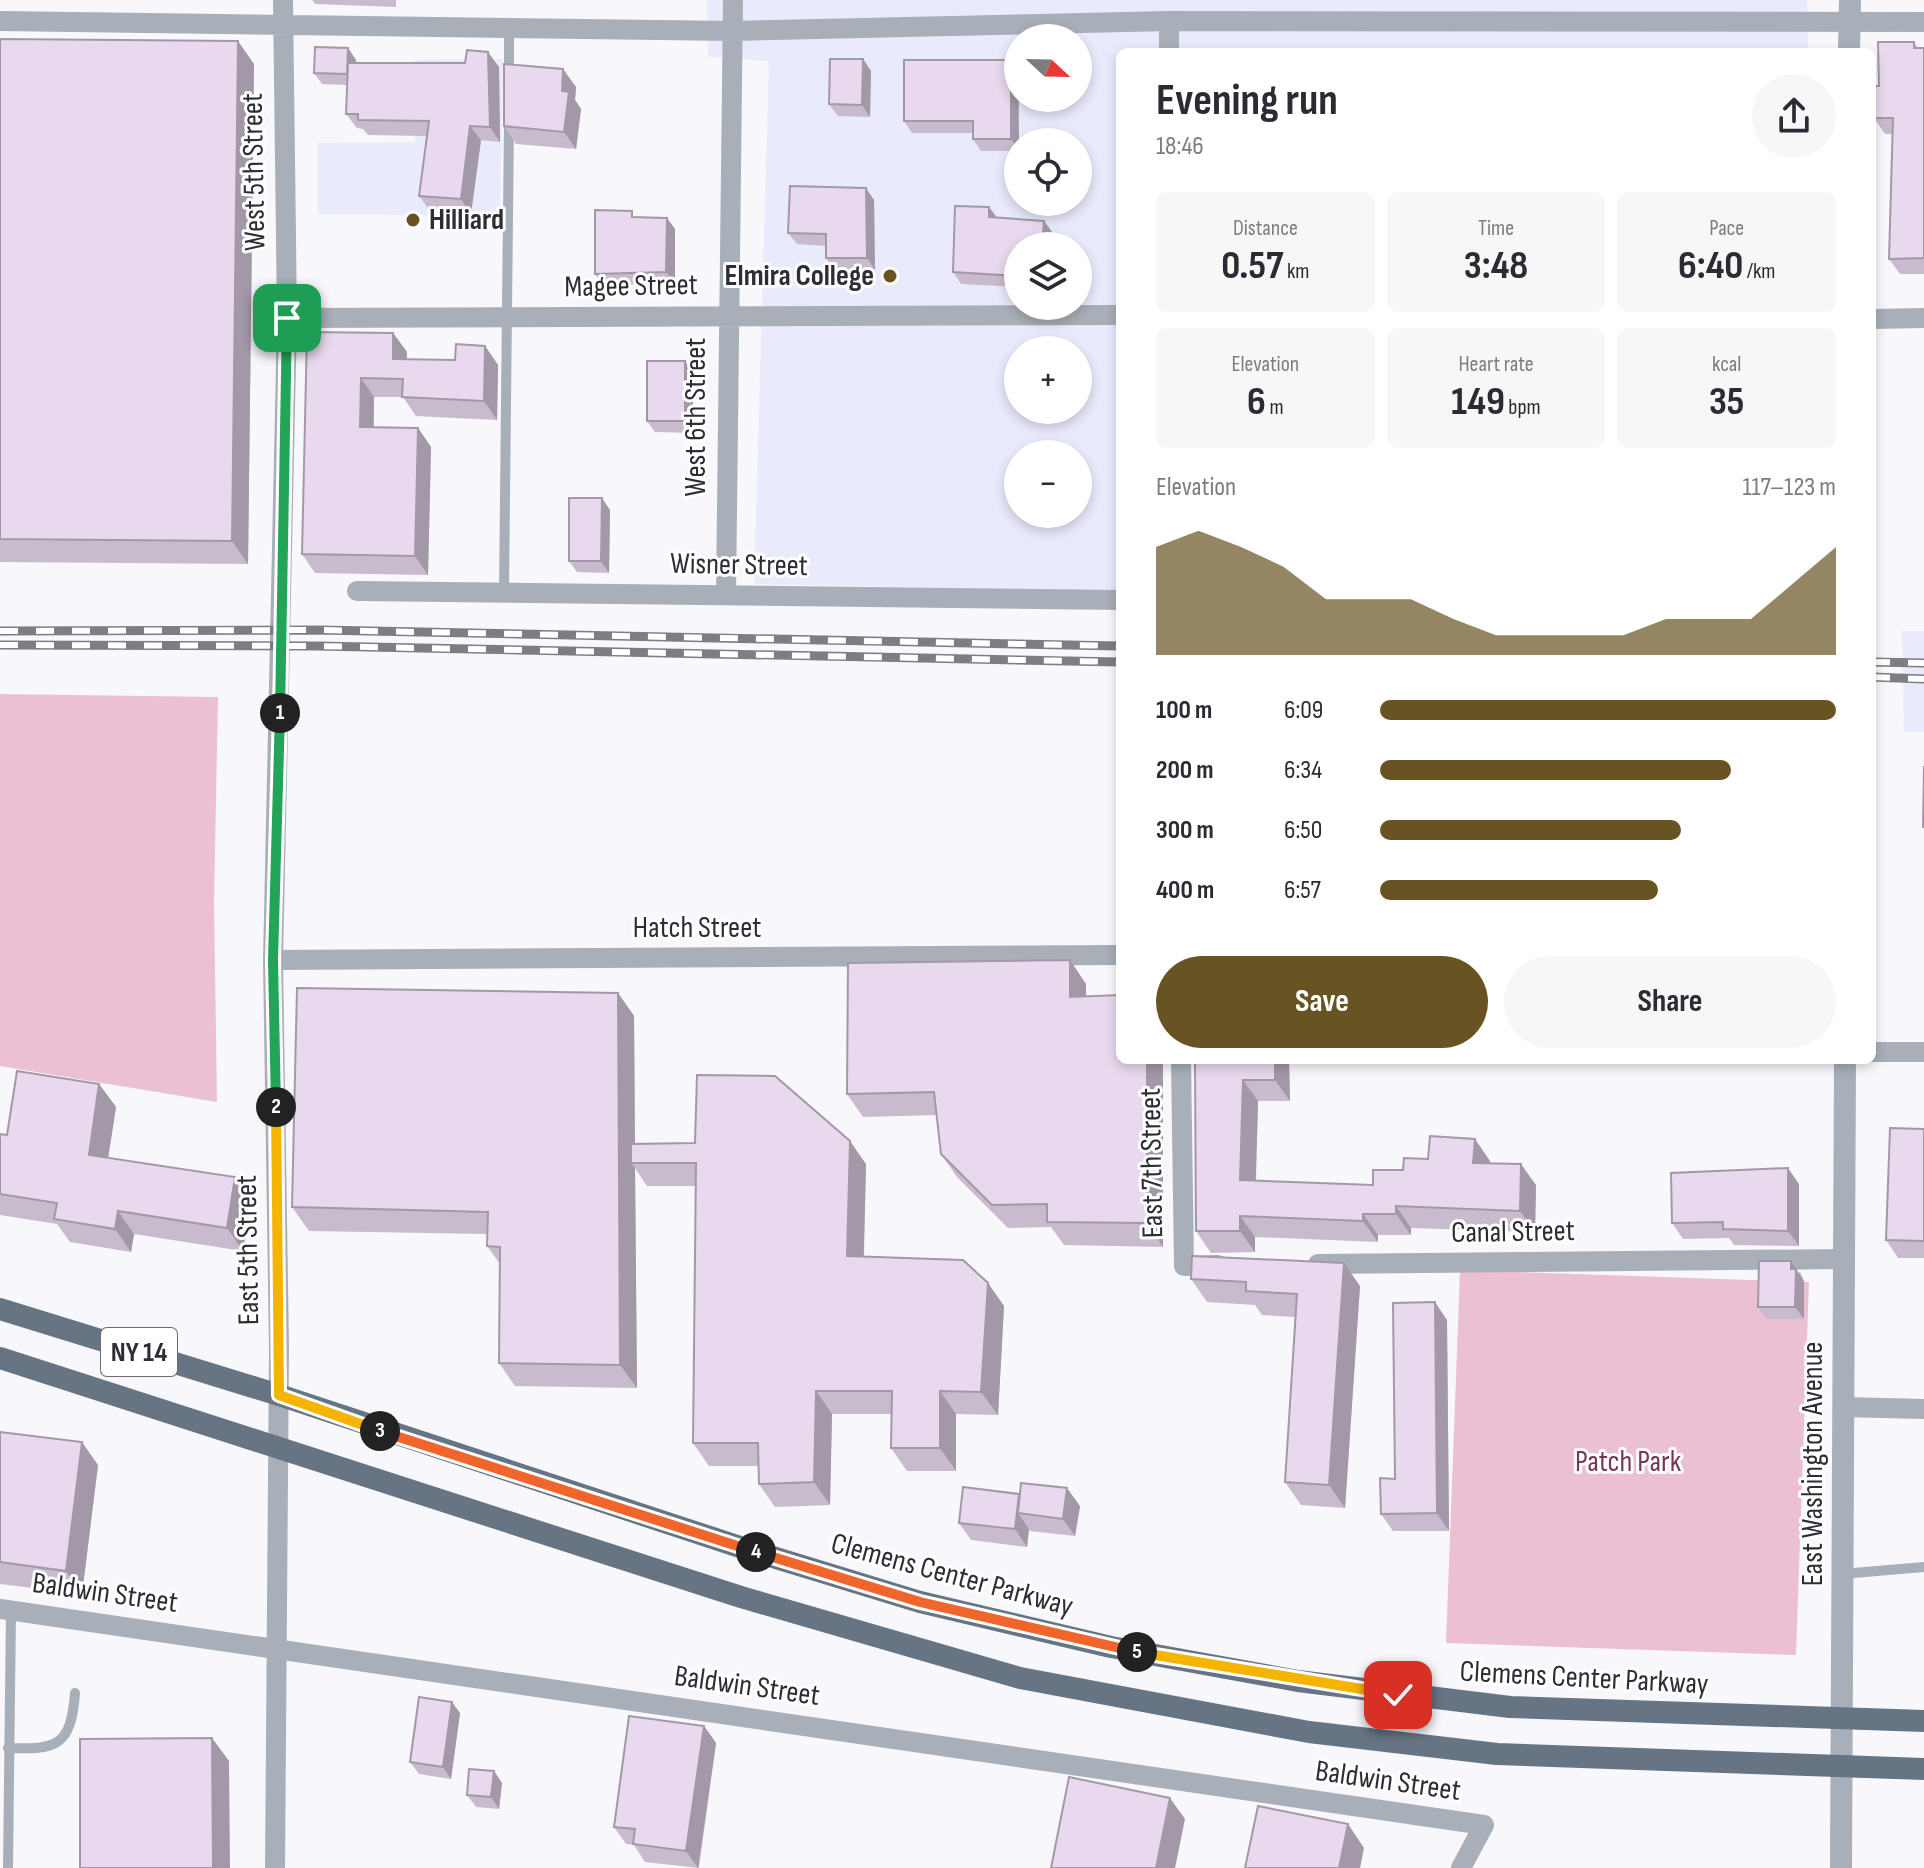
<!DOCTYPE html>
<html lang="en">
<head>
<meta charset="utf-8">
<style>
	:root { --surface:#fff; --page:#f7f7f7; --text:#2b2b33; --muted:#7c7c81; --accent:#675422 }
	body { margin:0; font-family:"Sofia Sans Condensed",sans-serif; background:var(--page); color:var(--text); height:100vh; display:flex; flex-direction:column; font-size:30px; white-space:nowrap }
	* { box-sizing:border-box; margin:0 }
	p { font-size:26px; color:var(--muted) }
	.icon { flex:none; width:44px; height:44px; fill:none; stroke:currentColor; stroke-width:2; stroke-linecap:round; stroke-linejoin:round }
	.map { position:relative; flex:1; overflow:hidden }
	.sheet { position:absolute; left:1116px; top:48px; width:760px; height:1016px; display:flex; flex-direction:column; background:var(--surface); border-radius:12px; box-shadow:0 4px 12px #0003 }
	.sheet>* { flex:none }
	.needle { width:52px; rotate:112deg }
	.buttons { position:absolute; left:1004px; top:24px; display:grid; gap:16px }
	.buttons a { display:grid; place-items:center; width:88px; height:88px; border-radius:50%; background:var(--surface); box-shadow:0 4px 12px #0003; font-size:40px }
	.pin { position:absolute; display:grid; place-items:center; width:68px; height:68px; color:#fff; margin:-34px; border-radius:16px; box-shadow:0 4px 12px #0006 }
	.km { position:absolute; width:40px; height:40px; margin:-20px; border-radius:50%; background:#222; color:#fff; font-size:22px; line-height:40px; text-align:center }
	.round { display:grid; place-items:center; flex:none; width:84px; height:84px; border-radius:42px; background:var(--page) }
	.head { display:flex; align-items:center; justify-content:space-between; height:136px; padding:0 40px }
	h1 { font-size:44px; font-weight:700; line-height:60px }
	.metrics { display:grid; grid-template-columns:repeat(3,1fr); gap:12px; height:136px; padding:8px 40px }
	.metrics div { display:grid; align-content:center; border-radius:12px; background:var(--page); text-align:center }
	.metrics b { font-size:40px; font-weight:700 }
	.metrics small { font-size:22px; font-weight:400 }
	.metrics p { font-size:22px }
	.chart { height:224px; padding:16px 40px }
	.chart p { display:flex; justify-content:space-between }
	.chart svg { width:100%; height:144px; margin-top:8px; fill:var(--accent); opacity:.7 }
	.button { display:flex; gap:16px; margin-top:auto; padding:16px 40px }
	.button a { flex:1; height:92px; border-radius:48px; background:var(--accent); color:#fff; font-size:32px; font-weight:700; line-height:92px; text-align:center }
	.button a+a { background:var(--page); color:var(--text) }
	ul { padding:0 40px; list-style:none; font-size:26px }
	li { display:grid; grid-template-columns:128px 96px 1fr; align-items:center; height:60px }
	li i { height:20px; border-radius:10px; background:var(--accent) }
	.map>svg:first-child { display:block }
	.built { fill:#eaeafd; fill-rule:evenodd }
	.green { fill:#ecc0d3 }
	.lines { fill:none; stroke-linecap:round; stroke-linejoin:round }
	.service { stroke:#a8afb8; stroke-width:10 }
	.minor { stroke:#a8afb8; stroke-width:20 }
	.tertiary { stroke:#a8afb8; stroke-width:22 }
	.primary { stroke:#677483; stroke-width:22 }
	.rail-casing { stroke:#7d7d84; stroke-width:9 }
	.rail { stroke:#fff; stroke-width:6; stroke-dasharray:18; stroke-linecap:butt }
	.wall { fill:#c8bbcd }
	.shaded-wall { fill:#a398a7 }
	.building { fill:#e9d9ee; stroke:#a398a7; stroke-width:2 }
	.split-1-casing { stroke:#fff; stroke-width:16 }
	.split-2-casing { stroke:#fff; stroke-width:16 }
	.split-3-casing { stroke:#fff; stroke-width:16 }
	.split-4-casing { stroke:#fff; stroke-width:16 }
	.split-5-casing { stroke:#fff; stroke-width:16 }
	.split-6-casing { stroke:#fff; stroke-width:16 }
	.split-1 { stroke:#22a559; stroke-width:10 }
	.split-2 { stroke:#22a559; stroke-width:10 }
	.split-3 { stroke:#f5b400; stroke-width:10 }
	.split-4 { stroke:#f0652b; stroke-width:10 }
	.split-5 { stroke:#f0652b; stroke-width:10 }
	.split-6 { stroke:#f5b400; stroke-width:10 }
	.poi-dot { fill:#675422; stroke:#fff; stroke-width:3 }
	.labels { text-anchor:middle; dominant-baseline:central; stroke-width:6; stroke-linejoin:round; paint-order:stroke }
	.shield { fill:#fff; stroke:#6c6c72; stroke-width:2 }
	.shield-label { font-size:28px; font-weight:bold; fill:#2d2d36 }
	.street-label { font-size:30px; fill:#2d2d36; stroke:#fff }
	.poi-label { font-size:30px; font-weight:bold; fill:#2d2d36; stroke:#fff; text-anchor:start }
	.park-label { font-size:30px; fill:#743756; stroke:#fff }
</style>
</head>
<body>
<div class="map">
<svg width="1924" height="1868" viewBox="0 0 1924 1868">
	<rect width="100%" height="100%" fill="#f7f7fc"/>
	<!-- built -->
	<path class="built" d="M707,0h1100l1,52h-688v539l-366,-7 15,-523 -61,-4zM1018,38h60v60h-60zM1018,142h60v60h-60zM1018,246h60v60h-60zM1018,350h60v60h-60zM1018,454h60v60h-60z
		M503,59l-3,157 -182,-2v-71l97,-1 -1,-82z
		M1902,631h22v101h-20z"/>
	<!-- green -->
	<path class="green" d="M0,694l218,3 -4,204 3,201 -217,-36z
		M1460,1270l349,12 -13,373 -350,-12z"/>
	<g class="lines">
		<!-- service -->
		<path class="service" d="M509,77v-50
			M504,592l5,-471
			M1842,1574l82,-7
			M8,1748c49,2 63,-2 67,-55
			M8,1868l3,-258"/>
		<!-- minor -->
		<path class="minor" d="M0,21l733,10 436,-10 755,1
			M1169,21v31
			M287,318l833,-3
			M1872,319l52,-1
			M357,591l763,9
			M726,595l7,-595
			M273,960l847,-5
			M1872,1052h52
			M1181,1060l3,206 34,-1
			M1318,1264l526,-5
			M1843,1407l81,2
			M0,1609l1484,216 -23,43
			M275,1868l4,-521 -6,-387 14,-642 -4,-318"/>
		<!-- tertiary -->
		<path class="tertiary" d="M1849,52l1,-52
			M1841,1868l4,-808"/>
		<!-- primary -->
		<path class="primary" d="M0,1309l279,86 461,152 180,55 191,45 187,34 212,26 414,14
			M0,1358l741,239 279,81 289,54 188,22 427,15"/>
		<defs>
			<path id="rail" d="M0,631l319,-1 801,16
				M0,645l317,1 803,16
				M1872,662l52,1
				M1872,677l52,2"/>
		</defs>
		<!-- rail casing -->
		<use href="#rail" class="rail-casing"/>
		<!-- rail -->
		<use href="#rail" class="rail"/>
	</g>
	<!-- wall -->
	<path class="wall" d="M312,0h84v7l-81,-3z
		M0,39l254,25 -6,500 -248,-2z
		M1914,42l4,6h6v226h-24l-11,-15 4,-125h-8l-11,-16z
		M348,48l8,12v3l143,4 1,75 -19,-2 -10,74 -41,-3 -11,-15 8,-60 -59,-1 -5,-6 -6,-1 -11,-14 1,-29 -25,-1 -8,-11z
		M863,59l8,12 -1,46 -32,-1 -9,-12z
		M563,69l13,18 -1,13 6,9 -5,40 -60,-5 -12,-18z
		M1019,98v44h-1v9h-37l-8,-12v-6h-61l-8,-12z
		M874,200l1,70h-41l-8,-12v-12l-29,-2 -9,-11z
		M989,207l8,10 47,4 8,11 -1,14h-33v41l-57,-3 -8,-12z
		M637,217l38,12v55l-72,1 -8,-11z
		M307,332l86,1 14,19 -1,7 49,1 30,-14 13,19 -1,55 -81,-4 -13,-19h-29v30l44,1 13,19 -3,128 -113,-2 -13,-19z
		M693,372v61l-38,-1 -8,-11z
		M610,510l-1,63 -32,-1 -8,-11z
		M1086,984v12l77,251 -99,-2 -13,-18 -43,1 -51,-51 -16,-23 -4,-39 -74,2 -16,-23z
		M618,993l16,23 1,128 231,20 -2,92 140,50 -6,109 -42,-1v57h-49l-16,-23v-34h-59l-2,91 -55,2 -16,-23v-18h-50l-16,-23 3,-257h-49l-12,-18 2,220 -122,-2 -16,-23 1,-99 -13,-18 1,-12 -179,-3 -17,-24z
		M1195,1060h94l1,41h-32l-2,80 117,4 55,-26 62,2v2l46,22 -1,47 -124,-4v7h-33v7l-123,-5v15l-44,1 -15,-22z
		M99,1084l17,23 -8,51 143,43 -8,50 -109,-17 -3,18 -61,-10 -13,-18 -57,-9v-81l7,1z
		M1924,1129v129h-26l-12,-18z
		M1799,1184v62l-65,-1 -5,-7 -46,1 -11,-16z
		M1800,1272l4,9v38h-37l-9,-12z
		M1191,1279l169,7 -15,222 -44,-3 -16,-23 10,-165 -33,-2 -7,-10 -48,-3z
		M1447,1320l2,211h-56l-12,-17 14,-35z
		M0,1432l98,33 -16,129 -82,-10z
		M1020,1496l60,10 -5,30 -45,-5 -1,-2 -2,18 -56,-7 -12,-17z
		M460,1713l-9,66 -32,-5 -9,-12z
		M704,1726l12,17 -17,125 -54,-6 -11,-17 -8,-1 -12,-17z
		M494,1771l8,12 -3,26 -23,-2 -9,-12z"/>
	<!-- shaded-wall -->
	<path class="shaded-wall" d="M238,41l16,23 -6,500 -16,-23z
		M348,48l8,12v25l-8,-11z
		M488,52l11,15 1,75 -10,-15z
		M863,59l8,12 -1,46 -8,-12z
		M1011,60l7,11 1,71h-1v7l-7,-10z
		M563,69l13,18 -1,13 6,9 -5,40 -12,-17 -2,-41z
		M470,126l11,14 -10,74 -10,-15z
		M866,188l8,12 1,70 -8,-12z
		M989,207l8,11 -8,-1z
		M667,218l8,11v55l-9,-12z
		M1044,221l8,11 -1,14h-9z
		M393,333l14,19 -1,25 -13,-18z
		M485,346l13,19 -1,55 -13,-19z
		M685,361l8,11v61l-8,-12z
		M361,378l13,19 -1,49 -13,-19z
		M418,428l13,19 -3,128 -13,-19z
		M602,498l8,12 -1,63 -8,-12z
		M1070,960l16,24v36l-16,-23z
		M618,993l16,23 1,147h-4l4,5 2,220 -17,-23z
		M1147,1060h16v187l-16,-24z
		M1275,1060h14l1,41 -15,-21z
		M1243,1080l15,21 -3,100 -15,-21z
		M99,1084l17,23 -11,71 -16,-23z
		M1475,1139l15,22 -2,23 -15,-21z
		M850,1141l16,23 -3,115 -16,-23z
		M1521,1164l15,21 -1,47 -15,-21z
		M1788,1168l11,16v62l-11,-15z
		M235,1177l16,24 -8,50 -16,-23z
		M1396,1206l15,22v7l-15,-21z
		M118,1211l16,23 -3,18 -16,-23z
		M1363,1214l15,21v7l-15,-21z
		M1240,1216l15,21v15l-15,-21z
		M1791,1261l13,20v38l-9,-12z
		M1344,1263l16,23 -15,222 -16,-23z
		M988,1283l16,23 -6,109 -17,-23z
		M1435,1302l12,18 2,211 -12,-18z
		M816,1391l16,23 -2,91 -16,-23z
		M940,1391l16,23v57l-16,-23z
		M82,1442l16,23 -16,129 -16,-23z
		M1067,1488l13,18 -5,30 -12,-17z
		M1019,1494l12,17 -13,2 11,16 -2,18 -12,-18z
		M452,1702l8,11 -9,66 -8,-12z
		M704,1726l12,17 -18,125 -12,-17z
		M212,1738l17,23 1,107h-17z
		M494,1771l8,12 -3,26 -8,-12z
		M1170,1798l15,21 -10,49h-19z
		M1348,1824l16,24 -4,20h-21z"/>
	<!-- building -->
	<path class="building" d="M0,39l238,2 -6,500 -232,-2z
		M1878,42h36v6h10v210l-35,1 4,-141h-19v-32h5z
		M315,47l33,1 -1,26 -33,-1z
		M467,50l21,2 2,75 -20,-1 -9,73 -42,-3 10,-75 -71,-1v-6h-12l2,-51h117z
		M830,59h33l-1,46 -33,-1z
		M904,60h107v79h-38v-18h-69z
		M504,64l59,5 -1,22 7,1 -5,40 -60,-6z
		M790,186l76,2 1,70h-41v-24l-38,-1z
		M955,206l34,1v10l55,4 -2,25h-24v30l-65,-4z
		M595,210l37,1v6l35,1 -1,54 -71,2z
		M307,332l86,1v26l62,1 1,-16 29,2 -1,55 -82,-4 1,-18 -42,-1 -1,49 58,1 -3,128 -113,-2z
		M647,361h38v60h-38z
		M569,498h33l-1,63h-32z
		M1924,766v61h-1z
		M1070,960v37l50,-2v65h27v163l-100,-1v-18l-55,1 -51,-51 -7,-62 -87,2 1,-131z
		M297,988l321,5 2,372 -121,-2 1,-116 -13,-1 1,-34 -196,-5z
		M1195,1060h80v20h-32l-3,100 133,5v-15h30l1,-12 24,1 2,-23 45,3 -2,24 48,1 -1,47 -124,-5v8h-33v7l-123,-5v15h-44z
		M17,1071l82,13 -10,71 146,22 -8,51 -109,-17 -3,18 -61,-10 3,-16 -57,-9v-60l7,1z
		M697,1075l78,1 75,65 -3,115 116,4 25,23 -7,109 -41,-1v57h-49l1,-57h-76l-2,91 -55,2 -1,-41h-65l3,-280h-65v-19l64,-1z
		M1890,1128l34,1v112l-38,-1z
		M1788,1168v63l-65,-2v-7l-51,1 -1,-50z
		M1192,1256l152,7 -15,222 -44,-3 12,-188 -51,-3v-9l-55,-3z
		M1759,1261h32v8h5l-1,38h-37z
		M1435,1302l2,211 -56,1 -1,-36 15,1 -2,-176z
		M0,1432l82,10 -16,129 -66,-9z
		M1021,1483l46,5 -4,31 -45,-6z
		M963,1487l56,7 -4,35 -56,-6z
		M419,1697l33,5 -9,65 -33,-5z
		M629,1716l75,10 -18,125 -53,-7 2,-15 -21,-2z
		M212,1738l1,130h-133v-129z
		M469,1769l25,2 -3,26 -24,-2z
		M1069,1777l101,21 -14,70h-105z
		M1258,1806l90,18 -9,44h-94z"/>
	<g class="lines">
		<defs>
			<path id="split-1" d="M280,713l7,-395"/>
			<path id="split-2" d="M276,1107l-3,-147 7,-247"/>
			<path id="split-3" d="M276,1107l3,288 101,36"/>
			<path id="split-4" d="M380,1431l376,121"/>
			<path id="split-5" d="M756,1552l164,50 217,50"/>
			<path id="split-6" d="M1137,1652l261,43"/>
		</defs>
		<!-- split-1 casing -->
		<use href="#split-1" class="split-1-casing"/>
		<!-- split-2 casing -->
		<use href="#split-2" class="split-2-casing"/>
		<!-- split-3 casing -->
		<use href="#split-3" class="split-3-casing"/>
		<!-- split-4 casing -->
		<use href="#split-4" class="split-4-casing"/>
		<!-- split-5 casing -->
		<use href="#split-5" class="split-5-casing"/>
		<!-- split-6 casing -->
		<use href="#split-6" class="split-6-casing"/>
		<!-- split-1 -->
		<use href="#split-1" class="split-1"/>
		<!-- split-2 -->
		<use href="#split-2" class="split-2"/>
		<!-- split-3 -->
		<use href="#split-3" class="split-3"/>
		<!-- split-4 -->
		<use href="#split-4" class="split-4"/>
		<!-- split-5 -->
		<use href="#split-5" class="split-5"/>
		<!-- split-6 -->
		<use href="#split-6" class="split-6"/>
	</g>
	<!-- markers -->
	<g class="poi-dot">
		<circle cx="413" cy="220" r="8"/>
		<circle cx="890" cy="276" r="8"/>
	</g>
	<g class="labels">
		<!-- shield labels -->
		<rect class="shield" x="101" y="1328" width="76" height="48" rx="6"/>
		<g class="shield-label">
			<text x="139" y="1352">NY 14</text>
		</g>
		<!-- street labels -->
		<g class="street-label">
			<text transform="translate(254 172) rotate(-91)">West 5th Street</text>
			<text transform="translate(631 286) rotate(-1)">Magee Street</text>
			<text transform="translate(696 417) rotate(-90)">West 6th Street</text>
			<text transform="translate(739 565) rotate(1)">Wisner Street</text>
			<text x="697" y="928">Hatch Street</text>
			<text transform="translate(1152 1163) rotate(-91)">East 7th Street</text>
			<text transform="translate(1513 1232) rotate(-1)">Canal Street</text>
			<text transform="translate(248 1250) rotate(-91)">East 5th Street</text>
			<text transform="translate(1813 1464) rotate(-90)">East Washington Avenue</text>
			<text transform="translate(952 1575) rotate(15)">Clemens Center Parkway</text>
			<text transform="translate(105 1593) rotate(8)">Baldwin Street</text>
			<text transform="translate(1584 1678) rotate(3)">Clemens Center Parkway</text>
			<text transform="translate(747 1686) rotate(8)">Baldwin Street</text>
			<text transform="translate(1388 1781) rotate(8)">Baldwin Street</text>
		</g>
		<!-- poi labels -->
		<g class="poi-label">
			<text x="429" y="220">Hilliard</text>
			<text x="874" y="276" text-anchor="end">Elmira College</text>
		</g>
		<!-- park labels -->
		<g class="park-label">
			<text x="1628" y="1462">Patch Park</text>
		</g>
	</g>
</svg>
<div class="buttons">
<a><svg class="needle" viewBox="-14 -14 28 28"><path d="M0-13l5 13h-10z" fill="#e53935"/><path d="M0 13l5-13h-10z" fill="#7c7c81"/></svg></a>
<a><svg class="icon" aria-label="locate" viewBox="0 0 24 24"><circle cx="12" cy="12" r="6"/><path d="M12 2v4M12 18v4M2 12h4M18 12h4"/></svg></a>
<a><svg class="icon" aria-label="layers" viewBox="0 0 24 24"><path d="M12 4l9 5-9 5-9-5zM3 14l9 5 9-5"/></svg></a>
<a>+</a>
<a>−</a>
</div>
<div class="pin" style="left:287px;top:318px;background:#1e9e55"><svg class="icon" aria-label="arrive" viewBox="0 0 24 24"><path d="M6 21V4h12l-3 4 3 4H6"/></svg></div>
<div class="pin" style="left:1398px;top:1695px;background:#d93025"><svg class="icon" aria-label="check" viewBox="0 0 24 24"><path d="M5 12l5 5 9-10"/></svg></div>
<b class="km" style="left:280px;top:713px">1</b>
<b class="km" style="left:276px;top:1107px">2</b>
<b class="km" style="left:380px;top:1431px">3</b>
<b class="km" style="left:756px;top:1552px">4</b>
<b class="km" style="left:1137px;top:1652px">5</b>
<section class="sheet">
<div class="head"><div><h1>Evening run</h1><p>18:46</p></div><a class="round"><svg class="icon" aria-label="share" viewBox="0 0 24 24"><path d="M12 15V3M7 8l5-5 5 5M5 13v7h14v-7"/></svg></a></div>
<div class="metrics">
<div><p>Distance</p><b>0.57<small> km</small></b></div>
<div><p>Time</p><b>3:48</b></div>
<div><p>Pace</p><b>6:40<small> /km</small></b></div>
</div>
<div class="metrics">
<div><p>Elevation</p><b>6<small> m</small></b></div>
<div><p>Heart rate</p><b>149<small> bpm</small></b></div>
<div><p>kcal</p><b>35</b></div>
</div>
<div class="chart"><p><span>Elevation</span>117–123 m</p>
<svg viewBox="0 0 160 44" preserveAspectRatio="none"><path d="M0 44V11L10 6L20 11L30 17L40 27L50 27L60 27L70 33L80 38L90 38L100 38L110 38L120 33L130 33L140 33L150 22L160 11V44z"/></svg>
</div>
<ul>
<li><b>100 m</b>6:09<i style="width:100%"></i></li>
<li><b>200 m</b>6:34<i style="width:77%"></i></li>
<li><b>300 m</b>6:50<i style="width:66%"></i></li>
<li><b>400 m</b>6:57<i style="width:61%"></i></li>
</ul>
<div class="button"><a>Save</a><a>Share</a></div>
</section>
</div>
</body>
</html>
